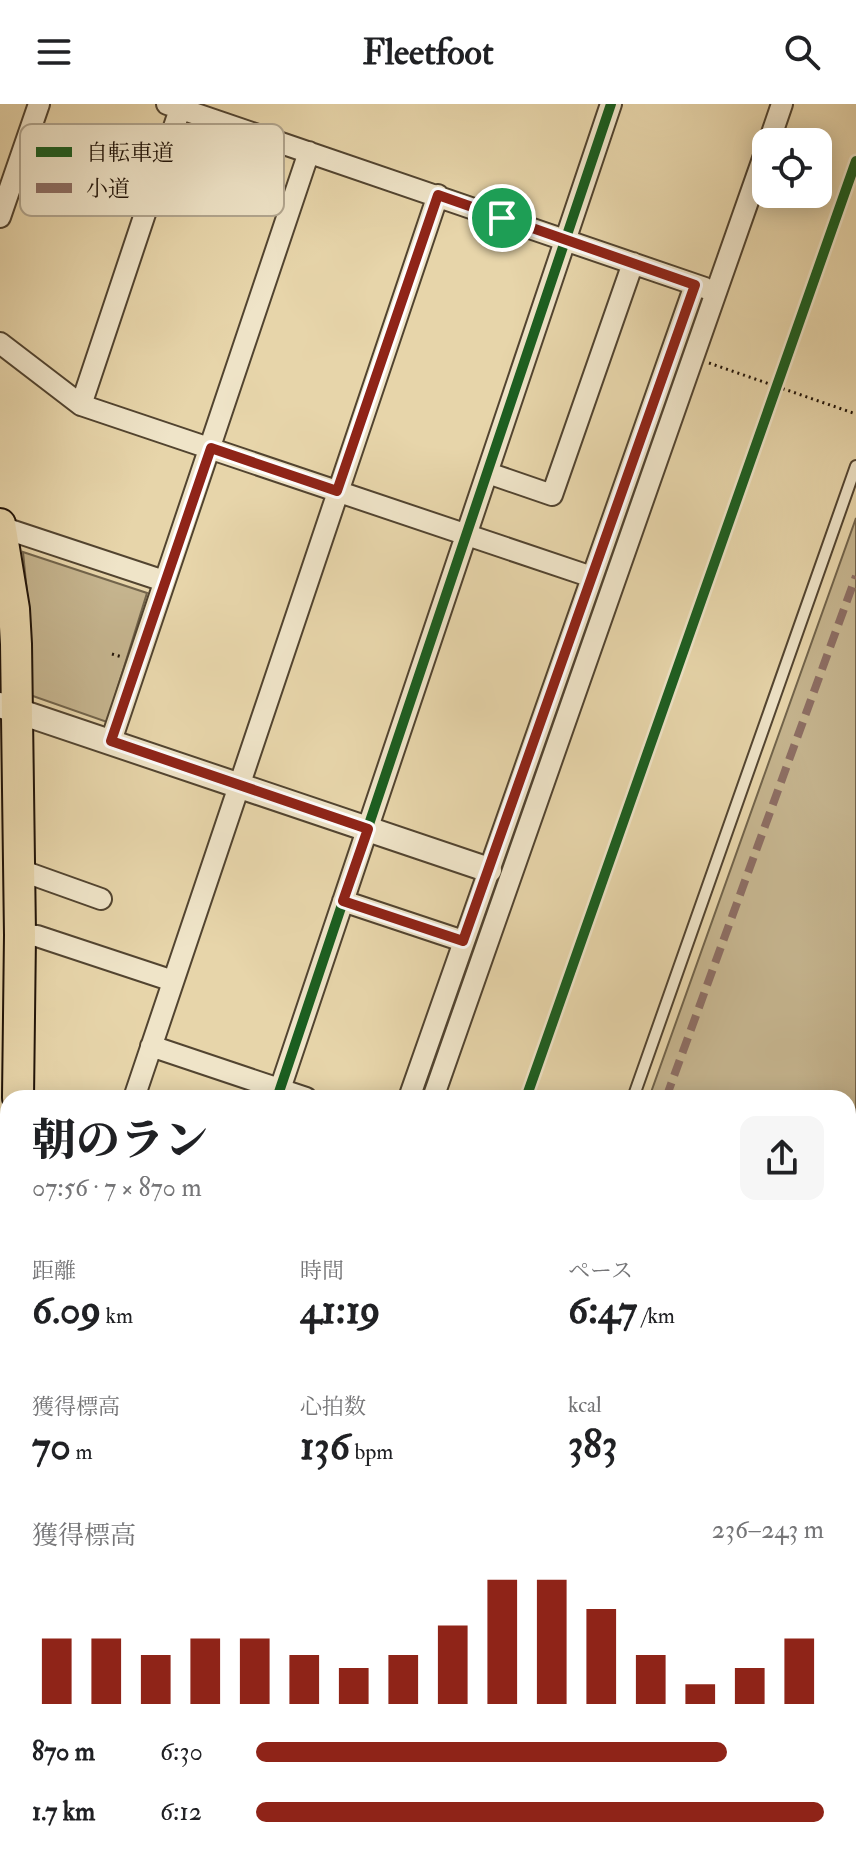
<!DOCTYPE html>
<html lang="ja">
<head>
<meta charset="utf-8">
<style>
	:root { --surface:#fff; --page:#f6f6f6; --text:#202124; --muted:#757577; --accent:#8f2418 }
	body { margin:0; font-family:"IM FELL Double Pica","Noto Serif JP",serif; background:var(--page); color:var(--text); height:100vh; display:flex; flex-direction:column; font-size:30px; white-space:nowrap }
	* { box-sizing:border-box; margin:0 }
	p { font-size:26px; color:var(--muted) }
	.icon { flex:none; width:44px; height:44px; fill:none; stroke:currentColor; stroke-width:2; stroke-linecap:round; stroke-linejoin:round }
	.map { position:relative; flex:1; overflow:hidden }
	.sheet { position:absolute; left:0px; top:986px; width:856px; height:768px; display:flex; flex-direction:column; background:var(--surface); border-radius:24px 24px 0 0; box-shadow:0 4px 20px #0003 }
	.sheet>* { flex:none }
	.tools { position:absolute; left:752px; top:24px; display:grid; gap:16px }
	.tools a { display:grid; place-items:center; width:80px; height:80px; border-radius:16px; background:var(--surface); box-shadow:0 4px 20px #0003; font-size:40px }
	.pin { position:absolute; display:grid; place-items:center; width:68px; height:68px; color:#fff; margin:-34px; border:4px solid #fff; border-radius:50%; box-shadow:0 2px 8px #0007 }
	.round { display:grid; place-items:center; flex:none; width:84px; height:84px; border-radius:16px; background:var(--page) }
	.headline { display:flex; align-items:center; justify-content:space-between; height:136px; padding:0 32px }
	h1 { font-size:44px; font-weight:800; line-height:60px }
	.metrics { display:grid; grid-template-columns:repeat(3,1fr); gap:12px; height:136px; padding:8px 32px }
	.metrics div { display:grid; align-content:center }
	.metrics b { font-size:40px; font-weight:800 }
	.metrics small { font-size:22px; font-weight:400 }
	.metrics p { font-size:22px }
	.chart { height:224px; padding:16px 32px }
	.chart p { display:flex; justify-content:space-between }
	.chart svg { width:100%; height:144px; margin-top:8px; stroke:var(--accent); stroke-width:6 }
	ul { padding:0 32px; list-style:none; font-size:26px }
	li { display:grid; grid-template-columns:128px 96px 1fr; align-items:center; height:60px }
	li i { height:20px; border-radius:10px; background:var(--accent) }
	header { display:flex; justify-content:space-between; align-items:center; height:104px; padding:0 32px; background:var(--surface); font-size:36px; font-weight:800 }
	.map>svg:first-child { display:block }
	.green { fill:#c5b48e; stroke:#72644b; stroke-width:2 }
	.water { fill:#a39373; stroke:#6f6048; stroke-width:2 }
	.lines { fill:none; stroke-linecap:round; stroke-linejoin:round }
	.service-casing { stroke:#524430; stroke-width:14 }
	.minor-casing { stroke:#524430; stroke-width:24 }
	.tertiary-casing { stroke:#524430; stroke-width:28 }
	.primary-casing { stroke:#201308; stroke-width:34 }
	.path { stroke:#201308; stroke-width:3; stroke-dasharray:2 4; stroke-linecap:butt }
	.service { stroke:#efe4c8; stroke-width:10 }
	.minor { stroke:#efe4c8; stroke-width:20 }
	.tertiary { stroke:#efe4c8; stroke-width:24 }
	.primary { stroke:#e7d5aa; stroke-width:30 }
	.quiet { stroke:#8d6e63; stroke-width:8; stroke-dasharray:16 8; stroke-linecap:butt }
	.cycleway-casing { stroke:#efe4c8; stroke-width:15 }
	.cycleway { stroke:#1b5e20; stroke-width:10 }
	.route-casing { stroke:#fff; stroke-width:16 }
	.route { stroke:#8f2418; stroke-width:10 }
	.key { fill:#efe4c8; stroke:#b1a58e; stroke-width:2 }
	.key-label { font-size:22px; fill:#201308 }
</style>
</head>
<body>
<header><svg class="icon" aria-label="menu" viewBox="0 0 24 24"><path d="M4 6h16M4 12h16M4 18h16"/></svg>Fleetfoot<svg class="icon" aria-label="search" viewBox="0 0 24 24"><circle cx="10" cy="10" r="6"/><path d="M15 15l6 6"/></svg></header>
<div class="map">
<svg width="856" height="1754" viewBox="0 0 856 1754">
	<rect width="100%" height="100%" fill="#e7d5aa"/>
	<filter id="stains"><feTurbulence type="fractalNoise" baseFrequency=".0025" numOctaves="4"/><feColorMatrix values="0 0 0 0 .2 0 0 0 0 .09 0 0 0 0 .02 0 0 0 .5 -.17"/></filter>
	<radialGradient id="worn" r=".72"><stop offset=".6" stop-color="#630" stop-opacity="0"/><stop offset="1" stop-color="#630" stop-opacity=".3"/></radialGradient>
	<!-- green -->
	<path class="green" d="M856,414v1073l-8,15v-508h-199z
		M23,448l124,41 -40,129 -77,-27 1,-63z
		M287,1746h422l-4,8h-423z"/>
	<!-- water -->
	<path class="water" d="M856,1553v201h-117l4,-8h105v-180z"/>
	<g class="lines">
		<defs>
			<path id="service" d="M633,994l223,-632
				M282,1754l6,-8"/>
			<path id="minor" d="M167,0l538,184
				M769,38l13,-38
				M0,113l39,-113
				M0,239l81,62 511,172
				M81,301l99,-296
				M488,369l64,22 81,-232
				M1,423l163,54
				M111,637l198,-589
				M19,770h12l70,25
				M343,797l120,40
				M20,831l17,1 136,45
				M151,942l155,52
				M134,994l304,-903
				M277,994l334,-994
				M409,994l286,-813
				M433,994l333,-948
				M0,1481l8,3
				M52,1754l6,-8"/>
			<path id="tertiary" d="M0,601l489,165
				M0,1329l8,3"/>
			<path id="primary" d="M0,420l14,85 2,35 4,291 -2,163
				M0,1171l8,-54"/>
		</defs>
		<!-- service casing -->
		<use href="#service" class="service-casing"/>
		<!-- minor casing -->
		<use href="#minor" class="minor-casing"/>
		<!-- tertiary casing -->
		<use href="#tertiary" class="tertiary-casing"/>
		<!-- primary casing -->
		<use href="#primary" class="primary-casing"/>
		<!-- path -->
		<path class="path" d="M709,259l147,51
			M112,550l10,3
			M241,1746l12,8"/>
		<!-- service -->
		<use href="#service" class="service"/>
		<!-- minor -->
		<use href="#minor" class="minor"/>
		<!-- tertiary -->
		<use href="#tertiary" class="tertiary"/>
		<!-- primary -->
		<use href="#primary" class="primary"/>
		<!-- quiet -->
		<path class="quiet" d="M666,994l190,-522"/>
		<defs>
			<path id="cycleway" d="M277,994l334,-994
				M526,994l330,-937"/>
		</defs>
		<!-- cycleway casing -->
		<use href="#cycleway" class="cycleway-casing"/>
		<!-- cycleway -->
		<use href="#cycleway" class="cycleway"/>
	</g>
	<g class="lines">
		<defs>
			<path id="route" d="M438,91l257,90 -232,656 -120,-40 25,-72 -257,-88 100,-293 126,43z"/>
		</defs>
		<!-- route casing -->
		<use href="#route" class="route-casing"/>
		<!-- route -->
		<use href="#route" class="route"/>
	</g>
	<!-- legend -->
	<rect x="20" y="20" width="264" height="92" rx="12" class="key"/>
	<rect x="36" y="43" width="36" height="10" fill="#1b5e20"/>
	<rect x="36" y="79" width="36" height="10" fill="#8d6e63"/>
	<g class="key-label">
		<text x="86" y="56">自転車道</text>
		<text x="86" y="92">小道</text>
	</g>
	<rect width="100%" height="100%" filter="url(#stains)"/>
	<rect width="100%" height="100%" fill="url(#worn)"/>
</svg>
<div class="tools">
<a><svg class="icon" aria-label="locate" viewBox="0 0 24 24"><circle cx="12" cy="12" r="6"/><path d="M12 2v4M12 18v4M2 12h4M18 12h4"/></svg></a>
</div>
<div class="pin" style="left:502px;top:114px;background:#1e9e55"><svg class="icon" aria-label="arrive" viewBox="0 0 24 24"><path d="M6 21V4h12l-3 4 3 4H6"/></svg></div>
<section class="sheet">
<div class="headline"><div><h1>朝のラン</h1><p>07:56 · 7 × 870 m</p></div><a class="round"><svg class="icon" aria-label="share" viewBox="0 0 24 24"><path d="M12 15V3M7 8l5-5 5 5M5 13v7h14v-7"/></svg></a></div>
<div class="metrics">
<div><p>距離</p><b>6.09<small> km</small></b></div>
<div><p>時間</p><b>41:19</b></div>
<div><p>ペース</p><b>6:47<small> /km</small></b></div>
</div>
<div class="metrics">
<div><p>獲得標高</p><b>70<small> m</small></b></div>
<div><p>心拍数</p><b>136<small> bpm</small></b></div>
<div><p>kcal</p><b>383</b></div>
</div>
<div class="chart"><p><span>獲得標高</span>236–243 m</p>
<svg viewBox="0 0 160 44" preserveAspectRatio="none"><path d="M5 44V24M15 44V24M25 44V29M35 44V24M45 44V24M55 44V29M65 44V33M75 44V29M85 44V20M95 44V6M105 44V6M115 44V15M125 44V29M135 44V38M145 44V33M155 44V24"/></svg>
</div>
<ul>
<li><b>870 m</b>6:30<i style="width:83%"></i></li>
<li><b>1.7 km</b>6:12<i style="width:100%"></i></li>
</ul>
</section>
</div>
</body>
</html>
